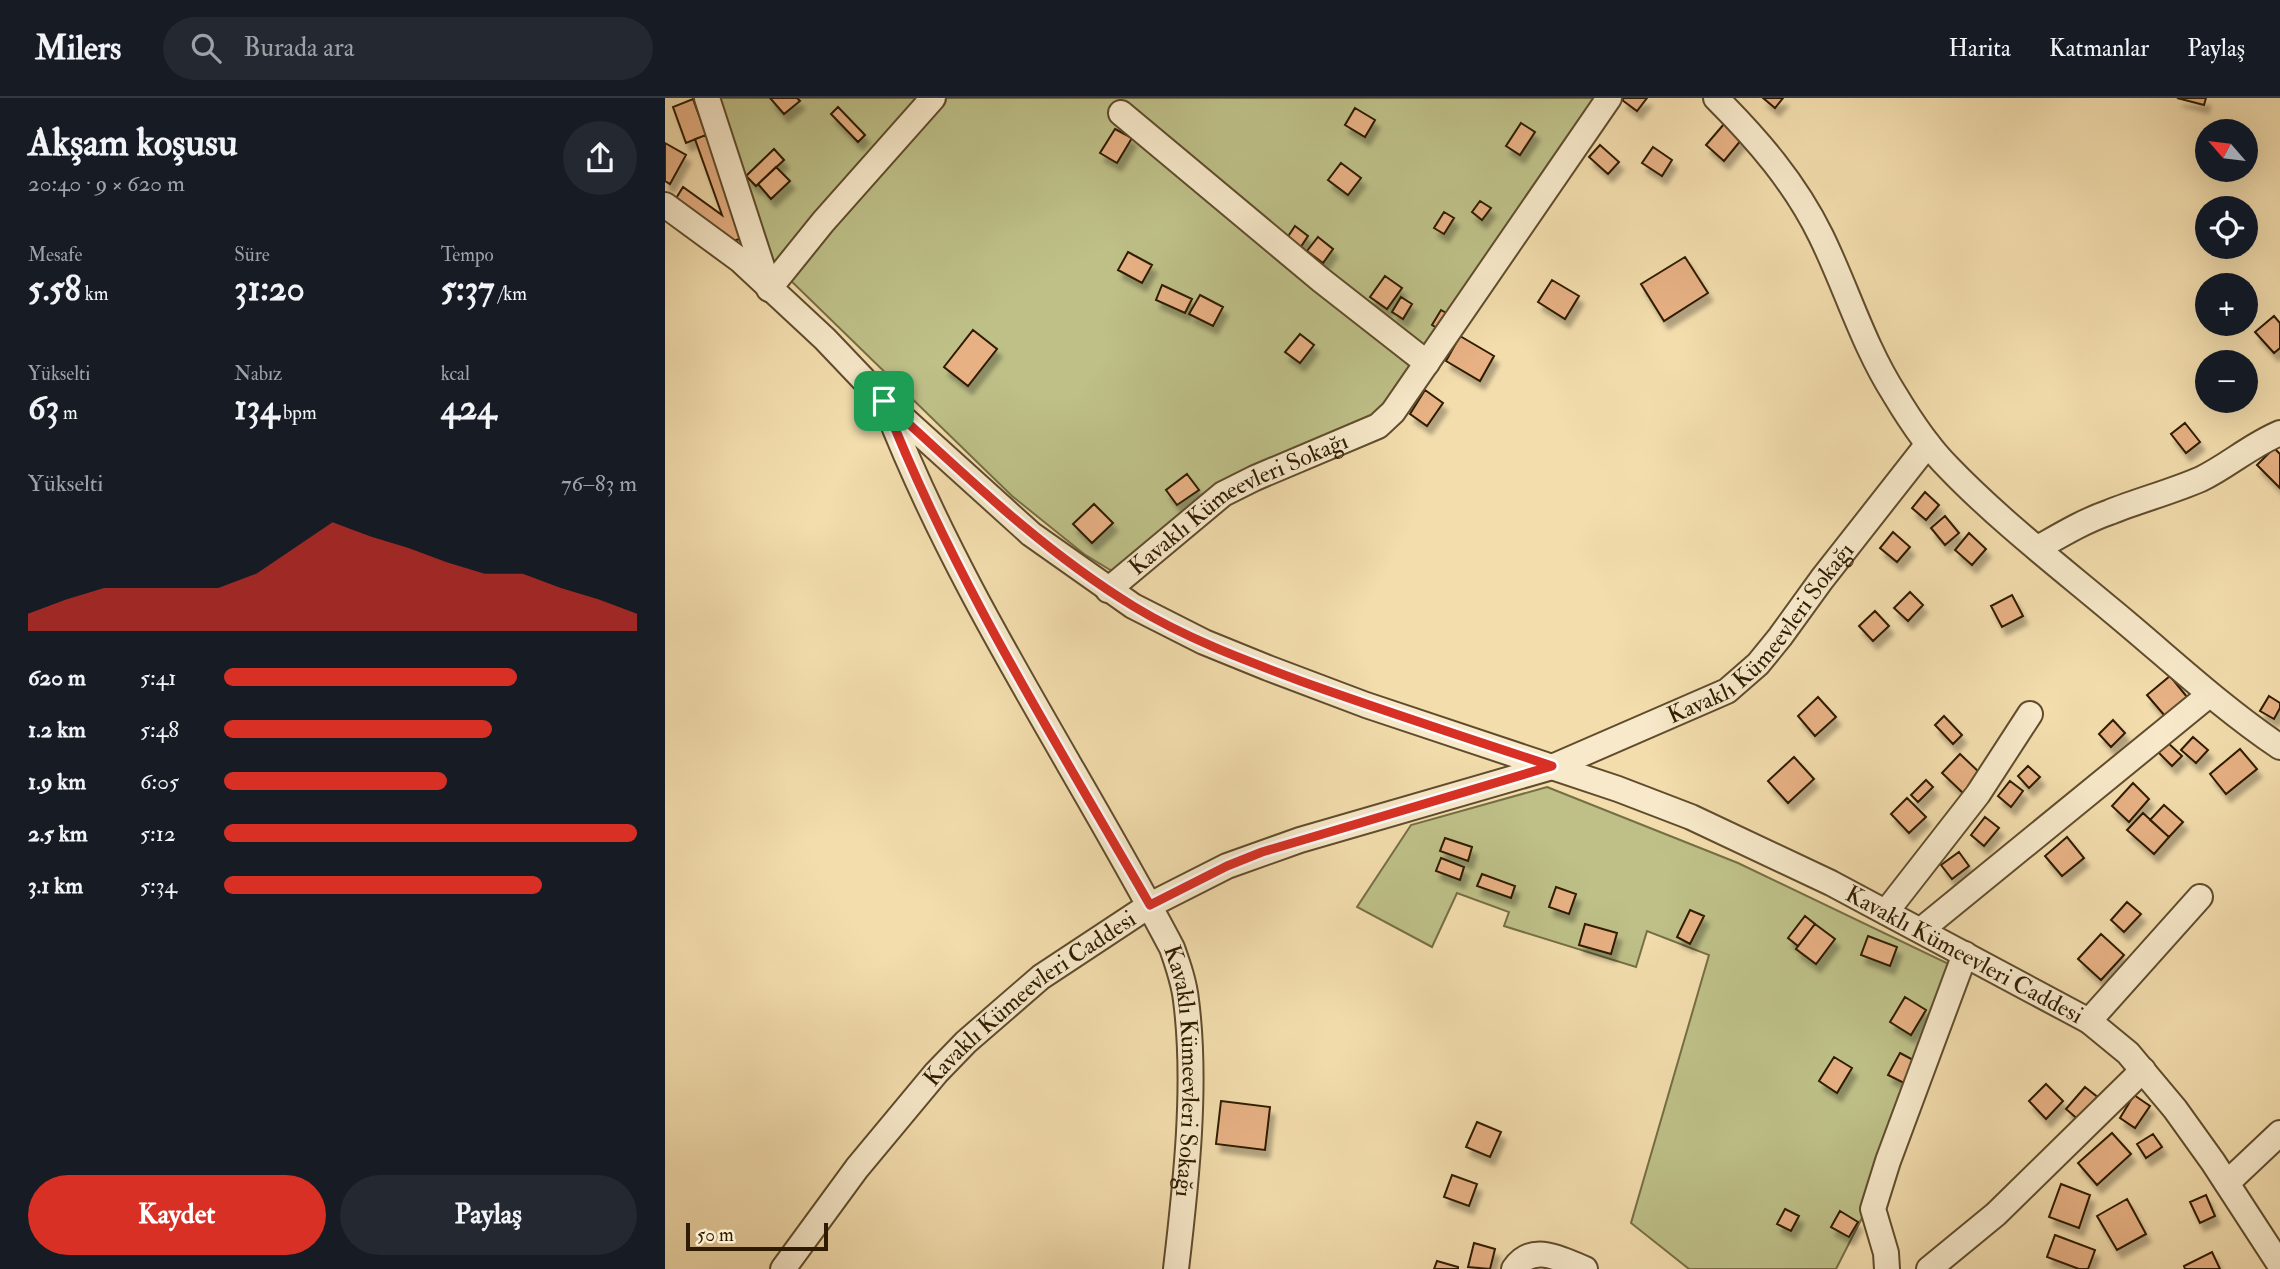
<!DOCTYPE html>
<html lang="tr">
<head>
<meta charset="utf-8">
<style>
	:root { --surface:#171b24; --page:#242831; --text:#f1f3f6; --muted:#9ea1a6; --line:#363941; --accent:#d93025 }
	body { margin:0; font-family:"IM FELL Double Pica",serif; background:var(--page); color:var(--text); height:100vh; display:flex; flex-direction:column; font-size:26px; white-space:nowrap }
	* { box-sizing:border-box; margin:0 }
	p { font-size:23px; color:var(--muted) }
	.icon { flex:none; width:38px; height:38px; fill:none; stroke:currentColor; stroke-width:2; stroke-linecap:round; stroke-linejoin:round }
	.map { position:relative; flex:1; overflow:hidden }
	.side { display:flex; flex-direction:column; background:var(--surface); width:665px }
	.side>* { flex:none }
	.needle { width:46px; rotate:298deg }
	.fabs { position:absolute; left:1530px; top:21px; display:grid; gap:14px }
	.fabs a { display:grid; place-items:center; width:63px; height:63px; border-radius:50%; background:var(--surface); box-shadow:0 7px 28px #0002; font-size:35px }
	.scale { position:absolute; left:21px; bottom:18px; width:142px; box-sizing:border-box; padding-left:7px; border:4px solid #2f1b02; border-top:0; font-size:19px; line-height:24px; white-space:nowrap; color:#2f1b02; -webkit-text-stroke:5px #f7e9ca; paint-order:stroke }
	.pin { position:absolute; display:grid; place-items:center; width:60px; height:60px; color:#fff; margin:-30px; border-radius:14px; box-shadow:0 4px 10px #0006 }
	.round { display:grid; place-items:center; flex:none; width:74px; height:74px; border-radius:37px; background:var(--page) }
	.head { display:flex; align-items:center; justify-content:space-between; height:119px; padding:0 28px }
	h1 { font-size:38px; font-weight:800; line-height:52px }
	.figures { display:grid; grid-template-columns:repeat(3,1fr); gap:10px; height:119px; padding:7px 28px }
	.figures div { display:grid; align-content:center }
	.figures b { font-size:35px; font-weight:800 }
	.figures small { font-size:19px; font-weight:400 }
	.figures p { font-size:19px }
	.chart { height:196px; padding:14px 28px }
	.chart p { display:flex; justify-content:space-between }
	.chart svg { width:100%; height:126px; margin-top:7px; fill:var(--accent); opacity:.7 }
	.primary-button { display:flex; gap:14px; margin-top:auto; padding:14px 28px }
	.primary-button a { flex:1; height:80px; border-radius:42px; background:var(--accent); color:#fff; font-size:28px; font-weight:800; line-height:80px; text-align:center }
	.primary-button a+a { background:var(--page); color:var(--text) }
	ul { padding:0 28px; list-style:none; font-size:23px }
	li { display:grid; grid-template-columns:112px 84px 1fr; align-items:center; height:52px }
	li i { height:18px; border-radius:9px; background:var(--accent) }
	header { display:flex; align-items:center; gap:42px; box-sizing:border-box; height:98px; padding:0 35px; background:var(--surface); border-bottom:2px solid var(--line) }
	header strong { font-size:33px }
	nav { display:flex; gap:38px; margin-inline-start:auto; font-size:24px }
	.search { width:490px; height:63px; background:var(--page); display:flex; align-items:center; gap:18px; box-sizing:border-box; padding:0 24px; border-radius:38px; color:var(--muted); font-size:26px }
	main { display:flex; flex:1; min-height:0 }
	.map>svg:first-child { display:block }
	.green { fill:#bec088; stroke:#766e45; stroke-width:2 }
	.building { fill:#e7b184; stroke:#2f1b02; stroke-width:2; filter:url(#shadow) }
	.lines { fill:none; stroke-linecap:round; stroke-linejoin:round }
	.minor-casing { stroke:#604c2d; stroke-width:28 }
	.minor { stroke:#f7e9ca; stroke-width:24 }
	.route-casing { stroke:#fff; stroke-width:14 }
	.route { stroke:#d93025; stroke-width:9 }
	.labels { text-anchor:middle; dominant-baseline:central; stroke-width:5; stroke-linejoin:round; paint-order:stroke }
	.street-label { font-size:24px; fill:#2f1b02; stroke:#f7e9ca }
</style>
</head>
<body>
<header>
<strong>Milers</strong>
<div class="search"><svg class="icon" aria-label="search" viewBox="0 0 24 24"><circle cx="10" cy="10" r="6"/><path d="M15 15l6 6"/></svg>Burada ara</div>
<nav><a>Harita</a><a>Katmanlar</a><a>Paylaş</a></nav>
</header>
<main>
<section class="side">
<div class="head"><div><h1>Akşam koşusu</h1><p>20:40 · 9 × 620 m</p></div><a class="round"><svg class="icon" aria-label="share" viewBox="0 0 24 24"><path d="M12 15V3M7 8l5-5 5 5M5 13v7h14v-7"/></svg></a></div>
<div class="figures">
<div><p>Mesafe</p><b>5.58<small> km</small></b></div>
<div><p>Süre</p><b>31:20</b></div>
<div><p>Tempo</p><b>5:37<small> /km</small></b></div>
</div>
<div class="figures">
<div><p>Yükselti</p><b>63<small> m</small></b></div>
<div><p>Nabız</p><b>134<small> bpm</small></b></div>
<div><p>kcal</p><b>424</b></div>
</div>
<div class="chart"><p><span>Yükselti</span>76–83 m</p>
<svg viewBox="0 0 160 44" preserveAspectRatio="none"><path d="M0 44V38L10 33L20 29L30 29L40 29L50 29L60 24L70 15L80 6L90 11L100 15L110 20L120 24L130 24L140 29L150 33L160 38V44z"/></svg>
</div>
<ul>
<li><b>620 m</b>5:41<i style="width:71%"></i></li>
<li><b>1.2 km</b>5:48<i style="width:65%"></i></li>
<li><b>1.9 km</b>6:05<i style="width:54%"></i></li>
<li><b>2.5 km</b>5:12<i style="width:100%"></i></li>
<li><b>3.1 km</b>5:34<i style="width:77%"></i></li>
</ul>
<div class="primary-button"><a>Kaydet</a><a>Paylaş</a></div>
</section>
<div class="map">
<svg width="1615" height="1171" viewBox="0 0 1615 1171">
	<defs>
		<filter id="shadow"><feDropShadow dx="4.5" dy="8" stdDeviation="2" flood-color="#0004"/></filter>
	</defs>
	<rect width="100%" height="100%" fill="#f3ddad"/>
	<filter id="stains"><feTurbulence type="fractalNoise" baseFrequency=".00286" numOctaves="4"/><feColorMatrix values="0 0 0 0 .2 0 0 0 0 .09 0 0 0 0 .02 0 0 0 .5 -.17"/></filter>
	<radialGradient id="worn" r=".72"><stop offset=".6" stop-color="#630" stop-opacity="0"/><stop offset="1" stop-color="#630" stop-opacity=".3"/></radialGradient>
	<!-- green -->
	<path class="green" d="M52,0h213l-155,167z
		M275,0h661l-213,308 -276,165 -28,-17 -72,-58 -227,-221z
		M882,689l191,76 215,103 -88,246 -29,57h-147l-58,-46 78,-268 -62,-24 -11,36 -132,-41 5,-14 -52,-19 -25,54 -75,-40 54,-82z"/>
	<!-- building -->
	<path class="building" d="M105,0h27l3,3 -16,13z
		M959,0h23l-10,13 -15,-11z
		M1098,0h20l-8,10z
		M1512,0h29l-2,7z
		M28,1l13,36 -20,8 -13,-36z
		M173,9l27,28 -7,7 -27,-28z
		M690,10l20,12 -10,17 -20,-12z
		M856,25l14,9 -15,23 -14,-9z
		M1059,26l18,15 -18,22 -18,-16z
		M450,31l17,9 -15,25 -17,-10z
		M41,37l37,103 -10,3 -58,-41 8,-13 39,28 -27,-76z
		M0,45l21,12 -16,29 -5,-3z
		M935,47l19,17 -11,12 -19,-17z
		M988,49l19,13 -10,16 -20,-13z
		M109,51l10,11 -28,26 -10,-10z
		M676,65l20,15 -13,17 -20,-15z
		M111,69l14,14 -19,18 -13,-15z
		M815,103l11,7 -9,12 -10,-8z
		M779,114l10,6 -10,16 -10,-6z
		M630,128l13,10 -8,12 -13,-10z
		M653,139l15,12 -10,14 -16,-12z
		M463,154l24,13 -10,18 -24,-13z
		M1020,159l23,36 -44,28 -23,-37z
		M720,178l17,12 -15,21 -17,-12z
		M887,182l27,16 -14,23 -27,-17z
		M497,187l30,14 -7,14 -29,-13z
		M535,197l23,12 -10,19 -24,-12z
		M736,199l11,7 -9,15 -11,-7z
		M776,212l12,7 -9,15 -12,-7z
		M1609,218l6,7v25l-6,5 -19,-21z
		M308,232l24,19 -29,37 -24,-19z
		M635,236l14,11 -14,18 -15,-11z
		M795,238l34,20 -14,25 -34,-20z
		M760,292l18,13 -16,23 -17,-12z
		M1520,325l15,19 -14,11 -15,-19z
		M1609,350l6,6v34l-23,-23z
		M522,376l12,16 -22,15 -11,-15z
		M1260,394l14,13 -13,15 -14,-12z
		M429,406l19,19 -21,20 -19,-19z
		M1280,418l14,17 -14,12 -14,-17z
		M1228,434l17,15 -13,15 -17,-14z
		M1304,435l17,16 -14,16 -17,-15z
		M1245,494l13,13 -15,16 -14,-13z
		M1347,497l11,21 -21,11 -11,-21z
		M1210,513l14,15 -16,15 -14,-15z
		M1505,578l17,21 -22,19 -18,-21z
		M1604,598l11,7v5l-6,11 -14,-8z
		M1153,599l18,20 -21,19 -17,-20z
		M1279,618l18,19 -9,9 -18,-19z
		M1448,622l12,13 -14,14 -12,-13z
		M1528,639l15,13 -12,13 -15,-13z
		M1501,643l16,15 -10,10 -15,-15z
		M1575,651l17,20 -31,25 -16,-20z
		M1295,656l21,20 -18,19 -21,-20z
		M1129,659l20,22 -26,24 -20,-22z
		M1363,668l12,11 -11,11 -11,-12z
		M1261,682l7,7 -15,15 -7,-7z
		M1345,683l13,10 -12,16 -13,-11z
		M1468,685l16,16 -20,23 -17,-16z
		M1242,700l19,19 -17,16 -18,-19z
		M1499,707l19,17 -14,15 -19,-17z
		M1478,715l26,24 -15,17 -27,-24z
		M1320,719l14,11 -15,18 -13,-11z
		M1402,739l17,21 -22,18 -17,-20z
		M780,740l27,9 -4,14 -28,-10z
		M1294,754l10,14 -17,13 -11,-14z
		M776,760l23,9 -4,13 -24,-9z
		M817,776l33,12 -4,12 -34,-12z
		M891,789l20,7 -7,20 -20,-7z
		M1462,804l14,12 -17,18 -13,-12z
		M1025,812l14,6 -14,28 -13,-7z
		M1140,818l10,8 -17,22 -10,-8z
		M920,826l32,9 -6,21 -32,-9z
		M1150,826l20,15 -19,25 -20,-15z
		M1436,836l23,21 -23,25 -23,-21z
		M1203,838l29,11 -7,19 -29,-11z
		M1240,899l21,13 -15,25 -21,-13z
		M1235,955l17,9 -11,22 -18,-9z
		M1169,959l18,11 -15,25 -18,-12z
		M1381,986l17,17 -17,18 -17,-18z
		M1420,989l15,12 -19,23 -15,-13z
		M1469,997l16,11 -15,22 -15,-10z
		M556,1003l49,6 -5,43 -49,-6z
		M812,1024l24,10 -11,25 -24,-10z
		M1447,1035l19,21 -34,31 -19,-22z
		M1488,1036l9,13 -16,11 -9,-14z
		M787,1077l25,9 -8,22 -25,-9z
		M1396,1086l29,11 -11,33 -30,-11z
		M1541,1097l9,21 -15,7 -10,-21z
		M1462,1101l19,35 -29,16 -20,-34z
		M1120,1111l14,7 -8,15 -14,-7z
		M1175,1113l18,11 -9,15 -18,-10z
		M1390,1137l40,15 -7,19h-9l-32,-12z
		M809,1145l21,6 -5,20 -22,-2z
		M1547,1154l8,17h-35l-1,-3z
		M772,1163l21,6v2h-24z"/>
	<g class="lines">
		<defs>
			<g id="minor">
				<path d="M42,0l61,187"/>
				<path d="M1051,0c42,42 79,85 105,138 26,53 42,109 74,159 15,25 32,51 53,72 50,52 108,97 163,143 57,47 107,95 169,137"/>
				<path d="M456,15l200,167 106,83"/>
				<path id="s1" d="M0,107l75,55 85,79 59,62 147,133 102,72 71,36 64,26 98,37 252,84 73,28 140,66 258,138 39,32 47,56 38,53 67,103"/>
				<path d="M104,191l54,-67 110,-124"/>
				<path id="s2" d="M221,308c74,191 191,361 286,542 6,17 12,34 14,52 11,85 0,184 -10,269"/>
				<path d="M1373,450c23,-13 46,-27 72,-36 30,-12 61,-20 91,-33 27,-13 50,-34 79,-46"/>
				<path id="s3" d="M443,492l115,-96 32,-16 123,-52 15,-14 216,-314"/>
				<path d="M1221,814l92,-118 52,-80"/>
				<path d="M1256,832l288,-235"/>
				<path d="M1424,923l111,-124"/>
				<path d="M1562,1085l53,-50"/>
				<path id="s4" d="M118,1171l74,-101 79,-95 30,-31 75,-65 109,-72 77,-39 73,-26 252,-73 175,-76 31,-27 22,-27 42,-58 106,-135"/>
				<path d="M849,1171c18,-27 47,-10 71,0"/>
				<path d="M1222,1171l-1,-16 -13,-44 15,-48 77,-207"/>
				<path d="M1264,1171l67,-55 147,-144"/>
			</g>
		</defs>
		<!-- minor casing -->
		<use href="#minor" class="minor-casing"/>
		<!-- minor -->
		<use href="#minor" class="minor"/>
	</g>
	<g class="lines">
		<defs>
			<path id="route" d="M219,303c79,72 156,148 249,205 54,33 114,55 173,77 81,29 164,56 246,83l-290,86 -35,14 -77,39c-95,-165 -197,-327 -266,-504z"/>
		</defs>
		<!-- route casing -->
		<use href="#route" class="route-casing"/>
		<!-- route -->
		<use href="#route" class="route"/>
	</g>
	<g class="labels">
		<!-- street labels -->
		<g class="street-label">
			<text stroke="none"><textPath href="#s3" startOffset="158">Kavaklı Kümeevleri Sokağı</textPath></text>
			<text stroke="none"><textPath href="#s4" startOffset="1202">Kavaklı Kümeevleri Sokağı</textPath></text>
			<text stroke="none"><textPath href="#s1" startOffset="1521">Kavaklı Kümeevleri Caddesi</textPath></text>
			<text stroke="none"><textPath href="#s4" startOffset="369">Kavaklı Kümeevleri Caddesi</textPath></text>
			<text stroke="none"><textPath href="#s2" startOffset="738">Kavaklı Kümeevleri Sokağı</textPath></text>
		</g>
	</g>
	<rect width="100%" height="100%" filter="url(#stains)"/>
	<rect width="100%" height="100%" fill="url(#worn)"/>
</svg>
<div class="fabs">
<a><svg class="needle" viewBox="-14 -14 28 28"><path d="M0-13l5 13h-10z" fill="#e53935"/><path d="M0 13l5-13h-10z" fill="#9ea1a6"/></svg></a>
<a><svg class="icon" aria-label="locate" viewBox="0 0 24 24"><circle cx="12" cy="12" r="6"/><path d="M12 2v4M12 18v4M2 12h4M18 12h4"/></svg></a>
<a>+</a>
<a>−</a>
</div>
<div class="scale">50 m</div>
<div class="pin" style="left:219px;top:303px;background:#1e9e55"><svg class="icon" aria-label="arrive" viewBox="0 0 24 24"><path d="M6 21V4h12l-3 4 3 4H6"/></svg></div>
</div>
</main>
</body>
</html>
